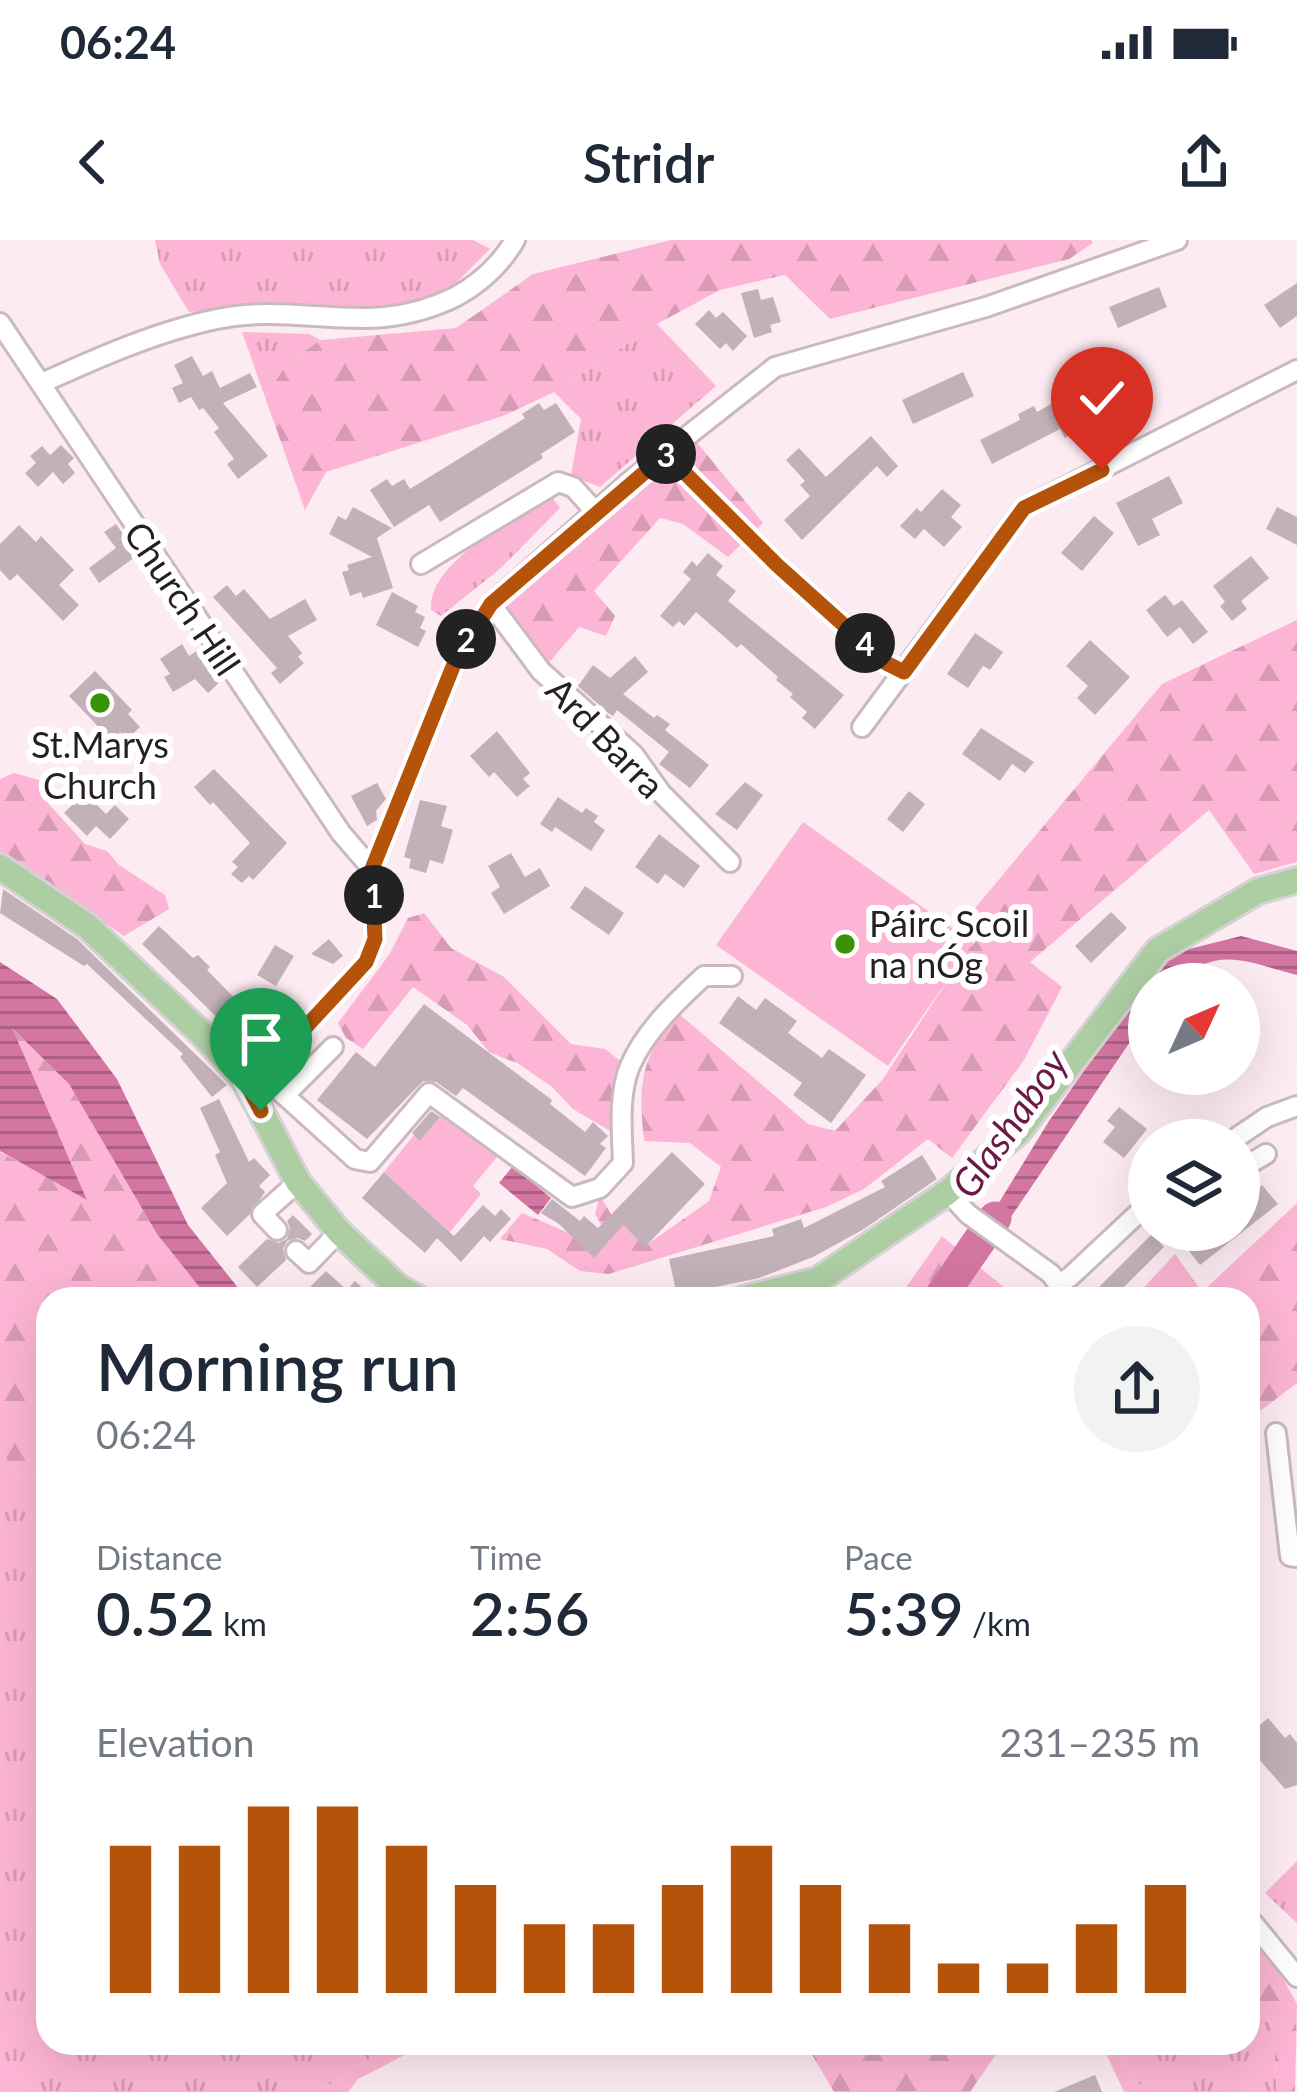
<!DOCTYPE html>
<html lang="en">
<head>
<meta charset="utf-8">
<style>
	:root { --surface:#fff; --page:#f2f2f3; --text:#1f2937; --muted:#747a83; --accent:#b45309 }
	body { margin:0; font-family:Lato,sans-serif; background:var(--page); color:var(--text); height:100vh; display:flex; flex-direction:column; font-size:45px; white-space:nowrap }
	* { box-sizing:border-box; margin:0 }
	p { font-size:39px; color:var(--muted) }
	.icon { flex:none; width:66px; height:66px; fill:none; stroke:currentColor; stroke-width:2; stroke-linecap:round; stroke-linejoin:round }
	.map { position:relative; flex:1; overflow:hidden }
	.side { position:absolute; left:36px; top:1047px; width:1224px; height:768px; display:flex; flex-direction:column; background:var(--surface); border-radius:36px; box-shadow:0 12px 48px #0002 }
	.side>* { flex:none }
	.needle { width:78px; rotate:46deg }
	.tools { position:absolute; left:1128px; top:723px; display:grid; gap:24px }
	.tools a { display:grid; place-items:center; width:132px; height:132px; border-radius:50%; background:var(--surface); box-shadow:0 12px 48px #0002; font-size:60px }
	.pin { position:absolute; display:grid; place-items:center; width:102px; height:102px; color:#fff; margin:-123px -51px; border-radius:50% 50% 50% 0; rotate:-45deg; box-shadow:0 0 12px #0007 }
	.pin .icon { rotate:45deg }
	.km { position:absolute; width:60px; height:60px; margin:-30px; border-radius:50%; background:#222; color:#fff; font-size:33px; line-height:60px; text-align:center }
	.round { display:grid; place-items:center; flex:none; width:126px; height:126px; border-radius:63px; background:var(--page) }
	.summary { display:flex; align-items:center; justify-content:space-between; height:204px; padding:0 60px }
	h1 { font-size:66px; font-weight:600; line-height:90px }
	.metrics { display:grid; grid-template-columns:repeat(3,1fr); gap:18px; height:204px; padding:12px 60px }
	.metrics div { display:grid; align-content:center }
	.metrics b { font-size:60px; font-weight:600 }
	.metrics small { font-size:33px; font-weight:400 }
	.metrics p { font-size:33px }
	.chart { height:336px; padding:24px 60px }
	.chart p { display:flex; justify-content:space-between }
	.chart svg { width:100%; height:216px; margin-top:12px; stroke:var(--accent); stroke-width:6 }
	.status { display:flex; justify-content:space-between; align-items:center; height:84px; padding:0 60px; background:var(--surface); direction:ltr }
	.status svg { height:33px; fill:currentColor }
	header { display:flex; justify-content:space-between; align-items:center; height:156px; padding:0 60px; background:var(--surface); font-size:54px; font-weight:600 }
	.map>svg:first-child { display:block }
	.grass { fill:url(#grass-tufts) }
	.forest { fill:url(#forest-firs) }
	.park { fill:#fcb5d4 }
	.water { fill:url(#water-rules) }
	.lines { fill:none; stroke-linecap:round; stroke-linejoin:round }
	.river { stroke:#d376a1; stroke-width:33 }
	.building { fill:#c2b1b8 }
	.minor-casing { stroke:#cabac0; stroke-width:24 }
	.major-casing { stroke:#d4d2d3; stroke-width:30 }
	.minor { stroke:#fff; stroke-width:18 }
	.major { stroke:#adcda3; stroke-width:24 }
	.route-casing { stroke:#fff; stroke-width:24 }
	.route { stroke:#b45309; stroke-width:15 }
	.poi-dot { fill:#3a9305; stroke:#fff; stroke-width:4.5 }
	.labels { text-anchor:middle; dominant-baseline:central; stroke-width:12; stroke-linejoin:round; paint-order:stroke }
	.street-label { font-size:36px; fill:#261f22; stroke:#fff }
	.poi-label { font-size:36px; fill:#261f22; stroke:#fff }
	.water-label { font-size:39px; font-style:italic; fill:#6b1846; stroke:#fff }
</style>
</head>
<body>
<div class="status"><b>06:24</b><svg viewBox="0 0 49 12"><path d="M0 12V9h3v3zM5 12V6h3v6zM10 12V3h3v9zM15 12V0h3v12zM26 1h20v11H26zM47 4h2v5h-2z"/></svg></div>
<header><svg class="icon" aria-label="back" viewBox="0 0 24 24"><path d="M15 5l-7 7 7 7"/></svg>Stridr<svg class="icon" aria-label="share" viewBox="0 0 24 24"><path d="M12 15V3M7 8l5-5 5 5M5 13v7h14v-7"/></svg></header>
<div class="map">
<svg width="1297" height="1852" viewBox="0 0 1297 1852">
	<defs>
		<pattern id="grass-tufts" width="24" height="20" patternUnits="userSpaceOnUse" patternTransform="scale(3)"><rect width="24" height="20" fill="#fcb5d4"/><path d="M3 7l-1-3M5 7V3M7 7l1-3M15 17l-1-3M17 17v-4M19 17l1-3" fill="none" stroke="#d89bb6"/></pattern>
		<pattern id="forest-firs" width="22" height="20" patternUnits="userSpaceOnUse" patternTransform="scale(3)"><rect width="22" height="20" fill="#fcb5d4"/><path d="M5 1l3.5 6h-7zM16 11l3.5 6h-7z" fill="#d89bb6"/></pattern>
		<pattern id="water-rules" width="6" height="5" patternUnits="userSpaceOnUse" patternTransform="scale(3)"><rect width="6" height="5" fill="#d376a1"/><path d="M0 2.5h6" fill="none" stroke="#ab6083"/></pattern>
	</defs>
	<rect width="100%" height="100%" fill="#fdebf2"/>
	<!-- grass -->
	<path class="grass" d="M155,0h318l17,9 -44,44 -46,17 -140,-4 -71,6 -29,-48z
		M657,84l59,62 -116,101 -29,-11 10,-57 -27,-27z
		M242,92l67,2 12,6 -33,22 -23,35z
		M553,258l7,10 -59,60 -60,48 -10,-6c-4,-45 75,-86 108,-109z
		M0,1209l14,22 34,12v560h346l-66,43 -1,6h-327z
		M1297,1621v62l-32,-30z
		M1248,1752l25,35 4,65h-130l-13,-14 -16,-35h130z"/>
	<!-- forest -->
	<path class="forest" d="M671,0h420l2,3 -24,16 -239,60 -45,-44 -65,15 -63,34 -103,68 -51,24 -177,56 -21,38 -40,-113 23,-35 33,-22 135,-12 77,-54z
		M695,200l68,83 -35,34 -45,-33 -23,-6 -66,73 21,25 -9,20 -27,-9 -42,50 -43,-50c39,-71 137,-136 201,-187z
		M1297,380v242l-43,12 -45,-64 -179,152 32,25 -38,73 -72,98 -24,-19 -64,50 -38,18 -217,67 -29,-3 -33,-22 -47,-10 22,-26 47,20 25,24 16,-17 -15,-26 5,-18 11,18 34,32 64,-45 12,-34 -31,-24 -46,-2c-6,-56 -4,-83 34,-128l130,111 27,7 48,-52 86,-131 16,-15 -19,-14 196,-235z
		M14,533l36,10 -3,19 38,42 22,7 12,14 46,30 4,14 -45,27 -124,-84v-73z
		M424,673l27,35 53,29 67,67 34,5 19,15 -12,68 -39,-23 -21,-22 -33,-23 -30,-12 -22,-27 -54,-38 -50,62 -17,-11 -8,-15 51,-68 19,-37z
		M9,785l60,59 88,150 52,65h-161v184l-34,-12 -14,-22v-297l86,45z
		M1297,963v180l-49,37v-121h-115l42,-45 27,38z
		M942,996l76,63h-120z
		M1248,1686l20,25 29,53 -2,88h-18l-4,-65 -25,-35z
		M394,1803h34l-70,36 -10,13h-21l1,-6z
		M805,1803h199l-34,49h-136z
		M1101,1803h17l16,35 13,14h-23z"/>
	<!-- park -->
	<path class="park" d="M803,582l170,121 -85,123 -172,-121z
		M445,871l52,46 -24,29 8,8 -31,38 -66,-60 30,-37 7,5z"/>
	<!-- water -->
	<path class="water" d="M1241,696l56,15v24c-48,-12 -81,-32 -120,9h-28v30l-194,285h-15l109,-178 76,-109 48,-59z
		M0,722l57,37 60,80 71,146 59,74h-38l-52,-65 -88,-150 -57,-56 75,172 -87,-49z
		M513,926l38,32 -13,17 -39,-32z"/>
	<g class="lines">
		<!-- river -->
		<path class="river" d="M939,1059l56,-81"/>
	</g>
	<!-- building -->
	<path class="building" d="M1297,43v33l-17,12 -16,-23z
		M1159,47l8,20 -49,21 -9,-21z
		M758,49l3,11 12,-3 8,25 -11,3 2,7 -18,6 -13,-45z
		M709,70l7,8 7,-6 24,24 -14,15 -7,-8 -6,6 -25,-25z
		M192,116l11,20 9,-5 8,17 30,-15 7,14 -34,16 45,53 -30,23 -11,-15 7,-5 -20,-27 5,-4 -16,-20 -4,2 -8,-13 -12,6 -7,-15 11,-5 -9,-18z
		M963,132l11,24 -61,28 -11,-24z
		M1074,151l18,32 -27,15 -5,-9 -68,35 -12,-24 40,-20 -2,-6 16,-8 3,6z
		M539,163l5,7 12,-7 19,29 -34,22 2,4 -103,64 -11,-17 -35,22 -24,-37 17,-11 5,7 12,-7 6,10 115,-71 -3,-4z
		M871,196l27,30 -11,11 -10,-11 -75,74 -18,-20 26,-24 -10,-11 5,-4 -19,-21 13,-12 27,29z
		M61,205l13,13 -6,6 7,9 -12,11 -10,-12 -15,15 -13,-14 11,-10 -6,-7 12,-10 8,9z
		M1169,236l14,27 -31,16 8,16 -22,11 -22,-43z
		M942,249l19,16 -10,12 11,10 -18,20 -20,-18 -9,10 -15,-13 17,-18 4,4z
		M353,267l39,21 -15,10 16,50 -30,10 -2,-6 -11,4 -8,-24 7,-2 -2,-5 25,-8 -43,-23 9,-18 8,4z
		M1277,267l20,10v28l-31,-16z
		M1094,276l20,17 -32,38 -21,-18z
		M116,284l22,31 -39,28 -10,-15 27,-20 -12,-16z
		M19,285l17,17 5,-6 33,34 -15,15 20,20 -16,16 -46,-47 -7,7 -10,-11v-26z
		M708,313l15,13 -7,9 20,16 -8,10 116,94 -29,34 -13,-11 5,-6 -17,-15 3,-3 -17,-14 2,-3 -37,-33 -4,4 -41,-36 -12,14 -5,-5 -6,6 -13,-11 31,-37 -8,-7 9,-11 5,5z
		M1251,316l18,22 -28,23 6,8 -15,12 -12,-15 5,-4 -12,-16z
		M227,345l9,11 8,-7 26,30 35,-20 12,21 -29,16 14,17 -4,4 6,6 -24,21 -9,-11 6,-5 -64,-71z
		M392,352l26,14 -3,6 10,5 -5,11 6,3 -8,16 -42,-22z
		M1165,355l9,11 8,-6 26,32 -15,12 -13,-17 -13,10 -21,-27z
		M975,393l28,19 -13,18 -7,-4 -15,22 -21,-14z
		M1090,400l40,37 -35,38 -18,-17 11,-12 -22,-20z
		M182,404l7,12 12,-8 21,32 -14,13 -13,-14 -22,13 -9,-15 6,-3 -10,-15z
		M635,416l13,16 -25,22 31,24 3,-3 13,9 -5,6 44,35 -19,23 -31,-24 10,-12 -52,-42 -4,6 -5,-3 -30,-27 15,-21 17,13z
		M95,431l37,39 -4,4 12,13 -13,12 -7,-7 -8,9 -43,-45z
		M981,488l53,34 -9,11 -13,-9 -12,17 -38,-27z
		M497,491l33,42 -7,6 7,7 -13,11 -23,-25 -5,5 -19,-21z
		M214,529l73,74 -34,37 -4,-4 -7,7 -11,-9 7,-7 -6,-5 18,-19 -37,-41 -3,3 -16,-18z
		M78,533l13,12 -7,7 22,22 9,-9 14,14 -19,20 -14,-13 -9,10 -23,-23 9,-9 -13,-12z
		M745,542l18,13 -26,35 -22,-16z
		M377,543l9,16 -10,12 1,9 -10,6 -16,-30z
		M909,551l16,13 -22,28 -16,-13z
		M558,557l24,16 4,-5 12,8 -4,6 11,8 -14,21 -36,-24 -3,5 -12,-8z
		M420,560l27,6 -6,20 12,4 -10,34 -13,-4 -4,13 -17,-5 2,-9 -7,-2z
		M659,594l41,32 -16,22 -19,-14 -7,10 -23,-17z
		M511,613l14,24 15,-9 10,18 -46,28 -13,-21 9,-6 -12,-21z
		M585,646l39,27 -15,22 -39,-27z
		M3,649l74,50 150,146 -15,12 -32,-40 3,-3 -96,-90 -3,2 -84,-53z
		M1111,672l16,16 -36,35 -16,-17z
		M159,686l34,32 5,-3 12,12 -3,3 45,46 -18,18 -92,-90z
		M329,699l14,17 -10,8 -22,-10z
		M275,705l19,11 -18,30 -19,-11z
		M738,756l18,14 9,-12 32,23 -9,12 34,25 7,-9 37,26 -35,48 -38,-28 9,-12 -83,-60z
		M424,764l128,96 -2,4 35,28 8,-10 15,14 -8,8 6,4 -21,28 -122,-88 -7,8 -20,-14 -13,-1 -56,58 -50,-39 39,-48 19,15z
		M219,859l30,63 5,-4 16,17 -11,11 6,6 -16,23 -22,21 -26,-28 26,-25 -12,-28 5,-3 -20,-44z
		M1119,867l28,22 -23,29 -21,-16 12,-15 -8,-6z
		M431,871l9,6 -20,24 -8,-8z
		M672,912l33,32 -60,63 -22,-22 -29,33 -35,-34 -18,-11 11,-14 28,22 4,-5 14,12z
		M922,915l15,24 -73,50 -51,28 -54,21 -82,17 -8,-36 105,-23 -2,-7 29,-10 3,9 81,-41 -4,-6z
		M384,932l70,64 29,-31 12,11 6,-7 10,10 -21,23 -6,-6 -23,26 -24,-24 -12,15 -63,-55z
		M1262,945l16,19 -78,61 -15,-19 19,-16h35v-25z
		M293,975l19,19 -7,7 -7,-3 -11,3 -4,8 3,11 -29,27 -19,-20 29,-28 12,4 8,-4 3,-11 -3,-7z
		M1152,994l12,13 -52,52h-25z
		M326,1031l21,19 8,-9 19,18h-59l-9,-8z
		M1268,1478l17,20 5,-4 7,9v42l-12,4 -35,-40 8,-7 -8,-8z
		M1095,1835l7,17h-48z"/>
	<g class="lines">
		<defs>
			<path id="minor" d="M0,83l341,510 31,36
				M42,143c55,-25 116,-52 175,-64 86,-18 150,21 238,-22 24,-13 46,-33 60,-57
				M666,214l111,111 110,98 17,9
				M421,324l137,-82 15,5 22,24
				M491,364l50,67 93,84 27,38 69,69
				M862,487l162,-219 273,-138
				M244,839l60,-50 62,-67 9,-23 -3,-70 84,-210 35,-55 138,-122 146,-115 211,-60 191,-67
				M244,839l27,4 84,76 15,3 59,-69 143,104 28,-9 23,-25c-1,-30 -5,-69 7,-97 15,-35 47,-65 74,-90h28
				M286,854l47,-47
				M1233,900l34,-23 30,-11
				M1239,930l27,-16
				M948,952l20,22 83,60 7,10
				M277,990l-15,-16 36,-32
				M296,1011l13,12 30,-31
				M1058,1044l12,-7 79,-74
				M1276,1193l14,123 7,1
				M1248,1677l49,60"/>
			<path id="major" d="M0,627l87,59 114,107 43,46 54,103 41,50 59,55 21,12
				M743,1059l75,-19 130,-88 70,-60 140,-182 100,-59 39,-11"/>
		</defs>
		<!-- minor casing -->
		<use href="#minor" class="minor-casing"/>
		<!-- major casing -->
		<use href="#major" class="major-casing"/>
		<!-- minor -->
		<use href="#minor" class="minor"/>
		<!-- major -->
		<use href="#major" class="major"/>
	</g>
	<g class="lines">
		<defs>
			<path id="route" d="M261,871l-17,-32 60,-50 62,-67 9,-23 -3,-70 84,-210 35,-55 175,-150 111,111 109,98 18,9 120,-164 78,-38"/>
		</defs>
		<!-- route casing -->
		<use href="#route" class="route-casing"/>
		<!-- route -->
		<use href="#route" class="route"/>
	</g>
	<!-- markers -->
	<g class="poi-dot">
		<circle cx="100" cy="463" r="12"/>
		<circle cx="845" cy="704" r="12"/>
	</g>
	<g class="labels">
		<!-- street labels -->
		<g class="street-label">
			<text transform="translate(183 358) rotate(56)">Church Hill</text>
			<text transform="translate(606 497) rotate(46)">Ard Barra</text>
		</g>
		<!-- poi labels -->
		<g class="poi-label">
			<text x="100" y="504">St.Marys<tspan x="100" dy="41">Church</tspan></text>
			<text x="869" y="683" text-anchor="start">Páirc Scoil<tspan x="869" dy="41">na nÓg</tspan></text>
		</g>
		<!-- water labels -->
		<g class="water-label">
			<text transform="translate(1009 883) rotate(-55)">Glashaboy</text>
		</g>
	</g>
</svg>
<div class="tools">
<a><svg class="needle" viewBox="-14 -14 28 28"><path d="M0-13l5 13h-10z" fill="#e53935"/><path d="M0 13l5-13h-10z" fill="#747a83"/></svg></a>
<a><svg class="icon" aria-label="layers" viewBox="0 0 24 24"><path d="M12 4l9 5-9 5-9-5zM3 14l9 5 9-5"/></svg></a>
</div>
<div class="pin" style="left:261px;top:871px;background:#1e9e55"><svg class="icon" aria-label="arrive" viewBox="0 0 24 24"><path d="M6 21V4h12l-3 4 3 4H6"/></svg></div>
<div class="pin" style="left:1102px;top:230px;background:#d93025"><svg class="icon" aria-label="check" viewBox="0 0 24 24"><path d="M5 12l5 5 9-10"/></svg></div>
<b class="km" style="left:374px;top:655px">1</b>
<b class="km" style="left:466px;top:399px">2</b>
<b class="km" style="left:666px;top:214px">3</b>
<b class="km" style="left:865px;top:403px">4</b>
<section class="side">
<div class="summary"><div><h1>Morning run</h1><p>06:24</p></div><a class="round"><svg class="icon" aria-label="share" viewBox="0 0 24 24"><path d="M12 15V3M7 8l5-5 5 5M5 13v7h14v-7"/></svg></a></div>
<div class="metrics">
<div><p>Distance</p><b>0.52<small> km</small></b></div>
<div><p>Time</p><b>2:56</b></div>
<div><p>Pace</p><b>5:39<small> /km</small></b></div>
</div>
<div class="chart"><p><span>Elevation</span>231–235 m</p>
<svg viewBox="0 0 160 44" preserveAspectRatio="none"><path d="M5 44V14M15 44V14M25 44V6M35 44V6M45 44V14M55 44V22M65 44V30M75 44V30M85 44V22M95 44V14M105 44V22M115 44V30M125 44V38M135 44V38M145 44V30M155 44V22"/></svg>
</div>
</section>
</div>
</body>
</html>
